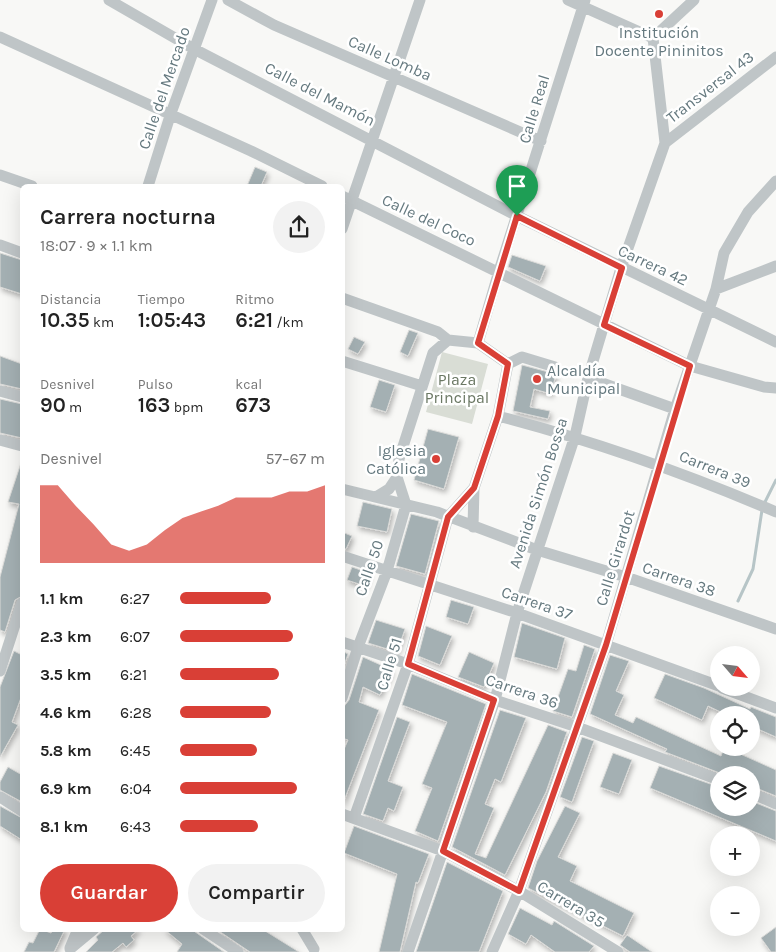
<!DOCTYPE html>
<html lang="es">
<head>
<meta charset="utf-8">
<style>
	:root { --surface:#fff; --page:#f2f2f2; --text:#222; --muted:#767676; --accent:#d93f36 }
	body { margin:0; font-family:Karla,sans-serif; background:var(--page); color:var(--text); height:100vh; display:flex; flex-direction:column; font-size:19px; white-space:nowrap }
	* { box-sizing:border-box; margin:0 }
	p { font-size:16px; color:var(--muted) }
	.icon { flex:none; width:28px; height:28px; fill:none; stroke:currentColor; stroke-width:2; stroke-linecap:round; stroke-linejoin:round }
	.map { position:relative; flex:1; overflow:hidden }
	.details { position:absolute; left:20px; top:184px; width:325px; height:748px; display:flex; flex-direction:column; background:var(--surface); border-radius:8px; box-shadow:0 5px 20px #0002 }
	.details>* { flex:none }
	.needle { width:32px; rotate:118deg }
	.controls { position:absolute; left:710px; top:646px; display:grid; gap:10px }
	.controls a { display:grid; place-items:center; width:50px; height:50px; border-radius:50%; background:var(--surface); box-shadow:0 5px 20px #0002; font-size:25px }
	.pin { position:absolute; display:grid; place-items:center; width:42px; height:42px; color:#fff; margin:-51px -21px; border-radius:50% 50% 50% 0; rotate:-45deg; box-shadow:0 0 5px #0007 }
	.pin .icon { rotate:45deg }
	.round { display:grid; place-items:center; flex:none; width:52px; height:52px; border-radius:26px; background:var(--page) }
	.overview { display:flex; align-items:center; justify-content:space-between; height:85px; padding:0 20px }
	h1 { font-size:22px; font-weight:600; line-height:38px }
	.figures { display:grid; grid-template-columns:repeat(3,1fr); gap:8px; height:85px; padding:5px 20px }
	.figures div { display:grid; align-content:center }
	.figures b { font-size:21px; font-weight:600 }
	.figures small { font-size:14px; font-weight:400 }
	.figures p { font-size:14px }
	.chart { height:140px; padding:10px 20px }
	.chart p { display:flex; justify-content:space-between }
	.chart svg { width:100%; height:90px; margin-top:5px; fill:var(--accent); opacity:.7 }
	.button { display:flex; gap:10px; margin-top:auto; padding:10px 20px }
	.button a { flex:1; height:58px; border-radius:30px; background:var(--accent); color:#fff; font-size:20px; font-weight:600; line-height:58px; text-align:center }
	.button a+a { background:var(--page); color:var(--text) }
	ul { padding:0 20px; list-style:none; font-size:16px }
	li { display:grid; grid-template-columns:80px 60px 1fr; align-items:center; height:38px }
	li i { height:12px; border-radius:6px; background:var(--accent) }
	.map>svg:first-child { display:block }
	.green { fill:#d9ddd5 }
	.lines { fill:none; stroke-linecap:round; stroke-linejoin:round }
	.stream { stroke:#b7c5c7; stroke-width:3 }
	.building { fill:#a4b0b3; stroke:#dadad8; filter:url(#shadow) }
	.minor { stroke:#bfc5c7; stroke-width:11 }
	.route-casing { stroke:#fff; stroke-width:10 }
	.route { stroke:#d93f36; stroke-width:6 }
	.poi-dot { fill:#d93f36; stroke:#fff; stroke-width:2 }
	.labels { text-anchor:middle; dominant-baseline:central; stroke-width:5; stroke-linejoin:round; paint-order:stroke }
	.poi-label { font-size:16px; fill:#65797f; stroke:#fff }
	.street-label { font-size:16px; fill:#65797f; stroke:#fff }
	.park-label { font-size:16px; fill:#6b7864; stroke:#fff }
</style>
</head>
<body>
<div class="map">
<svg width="776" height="952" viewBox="0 0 776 952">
	<defs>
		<filter id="shadow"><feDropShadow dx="2" dy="3.5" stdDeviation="2.5" flood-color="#0004"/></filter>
	</defs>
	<rect width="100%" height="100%" fill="#f8f8f6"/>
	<!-- green -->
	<path class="green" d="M442,352l46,12 -16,60 -46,-12z"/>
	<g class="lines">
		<!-- stream -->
		<path class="stream" d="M764,504l12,-24
			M738,601l15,-32 9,-59"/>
	</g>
	<!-- building -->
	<path class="building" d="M255,167l12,5 -6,14h-14z
		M0,253l22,7v34l-22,-7z
		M512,255l34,11 -6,15 -32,-14z
		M409,330l9,3 -10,23 -8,-4z
		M354,337l11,5 -7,12 -10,-5z
		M0,356l22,8v25l-22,-5z
		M522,365l34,9 -5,20 -17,-5 -4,18 20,4 -2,8 -35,-8z
		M379,380l16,5 -9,27 -16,-5z
		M0,399l22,5v34l-22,-5z
		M428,429l31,8 -15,52 -30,-9z
		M22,460v136l-7,4 -10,32 -5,-2v-53l19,-73 -11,-2z
		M363,502l29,7 -5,23 -30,-6z
		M411,514l28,7 -14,53 -29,-8z
		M342,532l10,4 -6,13h-4z
		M352,567l17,6 -4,13 -18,-6z
		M451,600l23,7 -6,17 -22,-7z
		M376,620l29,9 -8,23 -29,-9z
		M522,623l43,15 -8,31 -43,-12z
		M426,626l26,10 -12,29 -22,-9z
		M584,645l11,4 -23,68 -19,-6 15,-42 8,2z
		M14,651l8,4v40l-10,27 6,3 -18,32v-70z
		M342,651l6,3 -6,17z
		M469,652l25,11 -10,24 -26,-10z
		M610,655l19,6 -13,30 8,4 -9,20 18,8 3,-6 85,39 3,-8h3l49,22v26l-25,-10v-11h-26l-60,-23 2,-3 -77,-35z
		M363,657l29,13 -12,25 -17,-8 -4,15 20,8 -36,93 -1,-49 6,-14 -6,-2v-29l7,-9z
		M412,674l74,30 -48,137 -23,-10 17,-43 -10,-4 25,-62 -45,-17z
		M665,674l39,14 46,21 1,-2 25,10v20l-25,-11v-11h-29l1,-2 -15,-7 -6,14 -48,-22z
		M500,710l26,8 -25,64 -6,-3 -10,25 9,4 -19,46 11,4 62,-133 19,7 -21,60 -41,83 -53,-28z
		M397,717l13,5 -22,59 15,6 -9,24 -6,-3 -5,13 -20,-7z
		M582,737l12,4 -22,61 -12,-5z
		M613,753l19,7 -13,34 -19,-7z
		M659,766l60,21v21h32v-7l25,10v30l-126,-53z
		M8,767l14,8v27l-22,-12v-8z
		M0,806l22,12v22l-22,-14z
		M565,806l15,7 -22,44 19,9 -7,15 64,32 -11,23 -95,-48 9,-27z
		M354,826l75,28 -11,29 -2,-1 -16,70h-21l18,-78 -53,-21z
		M447,862l56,29 -24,61h-63z
		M520,908l32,17 2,-4 40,25 -5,6h-34l-24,-17 -5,9 -18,-10z
		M776,927v25h-5l-10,-14z
		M40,929l11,4 2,-4h12l-11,23h-30l5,-10 4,1z
		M105,929h34l-8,7 3,4 -8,7 -3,-4 -11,9h-26l12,-12 -2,-3z
		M164,929h27l33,23h-47l5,-8z
		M216,929h46l37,23h-49z
		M627,935l25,17h-22l-10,-7z"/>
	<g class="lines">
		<!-- minor -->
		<path class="minor" d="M109,0l85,49 323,167 259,126
			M228,0l46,25 267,116
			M568,0l85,38
			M0,37l251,114 71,35
			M653,38l41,-38
			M665,143l111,-86
			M0,175l32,11
			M148,186l22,-70 42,-116
			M342,196l348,170 74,21 12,1
			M342,229l78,-229
			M0,245l22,8
			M716,289l60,-23
			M342,298l96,34 10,8
			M478,343l21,-72 86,-271
			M342,361l80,25
			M508,364l14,-7 33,10
			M588,378l87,31
			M0,391l22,6
			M498,416c96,25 187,57 278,96
			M0,440l22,6
			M342,489l95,23 100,38 89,27 150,52
			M376,497l13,-8 8,-12
			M473,527l1,-39
			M342,556l175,57 202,73
			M342,642l66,22 87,36 82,27 142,53
			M0,671l22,-68
			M722,688l54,20
			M342,698l16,-51 29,-76 19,-66 -9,-28 2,-18 34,-106 15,-13 30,3 30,21 -10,52 -24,72 -26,29 -40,147 -54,154
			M751,793l25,11
			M0,797l22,14
			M342,814l101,37 76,40 99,61
			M203,929l35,23
			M302,929l12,20
			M70,948l8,-19
			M70,949l24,-20
			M408,952l87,-252 22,-87 58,-177 13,-58 33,-110 44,-125 -12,-105
			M492,952l27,-61 87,-246 69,-236 41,-120 8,-36 24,-41 28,-31"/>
	</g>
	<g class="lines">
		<defs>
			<path id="route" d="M517,216l105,52 -18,57 86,41 -84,279 -87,246 -76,-40 51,-151 -86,-36 40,-147 26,-29 24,-72 10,-52 -30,-21z"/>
		</defs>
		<!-- route casing -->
		<use href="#route" class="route-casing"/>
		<!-- route -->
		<use href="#route" class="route"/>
	</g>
	<!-- markers -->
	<g class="poi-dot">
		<circle cx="659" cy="14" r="5"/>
		<circle cx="537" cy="379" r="5"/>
		<circle cx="436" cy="459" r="5"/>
	</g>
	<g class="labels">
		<!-- poi labels -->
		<g class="poi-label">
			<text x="659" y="32">Institución<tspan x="659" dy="18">Docente Pininitos</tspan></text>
			<text x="547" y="370" text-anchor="start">Alcaldía<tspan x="547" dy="18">Municipal</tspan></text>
			<text x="426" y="450" text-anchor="end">Iglesia<tspan x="426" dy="18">Católica</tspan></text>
		</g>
		<!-- street labels -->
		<g class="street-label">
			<text transform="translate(390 58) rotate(24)">Calle Lomba</text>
			<text transform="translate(710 87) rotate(-38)">Transversal 43</text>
			<text transform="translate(164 88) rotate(-71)">Calle del Mercado</text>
			<text transform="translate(320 94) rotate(27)">Calle del Mamón</text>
			<text transform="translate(534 109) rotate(-73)">Calle Real</text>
			<text transform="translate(429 220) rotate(25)">Calle del Coco</text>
			<text transform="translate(653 265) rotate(25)">Carrera 42</text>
			<text transform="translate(715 469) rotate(22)">Carrera 39</text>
			<text transform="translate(538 493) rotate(-72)">Avenida Simón Bossa</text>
			<text transform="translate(615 558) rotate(-73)">Calle Girardot</text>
			<text transform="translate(369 568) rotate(-71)">Calle 50</text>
			<text transform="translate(679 579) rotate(19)">Carrera 38</text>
			<text transform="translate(537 603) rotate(19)">Carrera 37</text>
			<text transform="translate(389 664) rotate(-73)">Calle 51</text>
			<text transform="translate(522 691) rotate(19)">Carrera 36</text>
			<text transform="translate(571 904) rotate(31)">Carrera 35</text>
		</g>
		<!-- park labels -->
		<g class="park-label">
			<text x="457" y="379">Plaza<tspan x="457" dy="18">Principal</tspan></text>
		</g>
	</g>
</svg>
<div class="controls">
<a><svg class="needle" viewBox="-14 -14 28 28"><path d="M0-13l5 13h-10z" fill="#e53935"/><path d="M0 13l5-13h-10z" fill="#767676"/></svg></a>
<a><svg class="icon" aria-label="locate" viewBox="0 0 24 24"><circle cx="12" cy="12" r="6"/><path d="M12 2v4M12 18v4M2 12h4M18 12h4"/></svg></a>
<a><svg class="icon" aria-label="layers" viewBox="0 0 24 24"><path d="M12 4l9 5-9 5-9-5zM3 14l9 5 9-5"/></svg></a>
<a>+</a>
<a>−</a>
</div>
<div class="pin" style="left:517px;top:216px;background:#1e9e55"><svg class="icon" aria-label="arrive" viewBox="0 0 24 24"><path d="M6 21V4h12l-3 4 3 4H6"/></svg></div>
<section class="details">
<div class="overview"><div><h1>Carrera nocturna</h1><p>18:07 · 9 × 1.1 km</p></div><a class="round"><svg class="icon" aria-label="share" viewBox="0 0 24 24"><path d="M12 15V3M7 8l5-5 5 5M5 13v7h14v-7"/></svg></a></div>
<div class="figures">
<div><p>Distancia</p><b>10.35<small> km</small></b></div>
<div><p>Tiempo</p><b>1:05:43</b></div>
<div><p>Ritmo</p><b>6:21<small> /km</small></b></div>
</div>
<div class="figures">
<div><p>Desnivel</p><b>90<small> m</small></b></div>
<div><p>Pulso</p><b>163<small> bpm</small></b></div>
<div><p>kcal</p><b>673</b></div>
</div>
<div class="chart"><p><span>Desnivel</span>57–67 m</p>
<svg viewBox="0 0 160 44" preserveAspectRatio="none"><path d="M0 44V6L10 6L20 16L30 25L40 35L50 38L60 35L70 28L80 22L90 19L100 16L110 12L120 12L130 12L140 9L150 9L160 6V44z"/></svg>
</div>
<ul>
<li><b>1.1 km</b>6:27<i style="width:63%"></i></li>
<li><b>2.3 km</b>6:07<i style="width:78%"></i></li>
<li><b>3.5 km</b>6:21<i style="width:68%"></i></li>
<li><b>4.6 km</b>6:28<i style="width:63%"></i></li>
<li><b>5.8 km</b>6:45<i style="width:53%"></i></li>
<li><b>6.9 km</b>6:04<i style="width:81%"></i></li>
<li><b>8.1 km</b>6:43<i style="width:54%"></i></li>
</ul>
<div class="button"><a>Guardar</a><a>Compartir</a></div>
</section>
</div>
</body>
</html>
